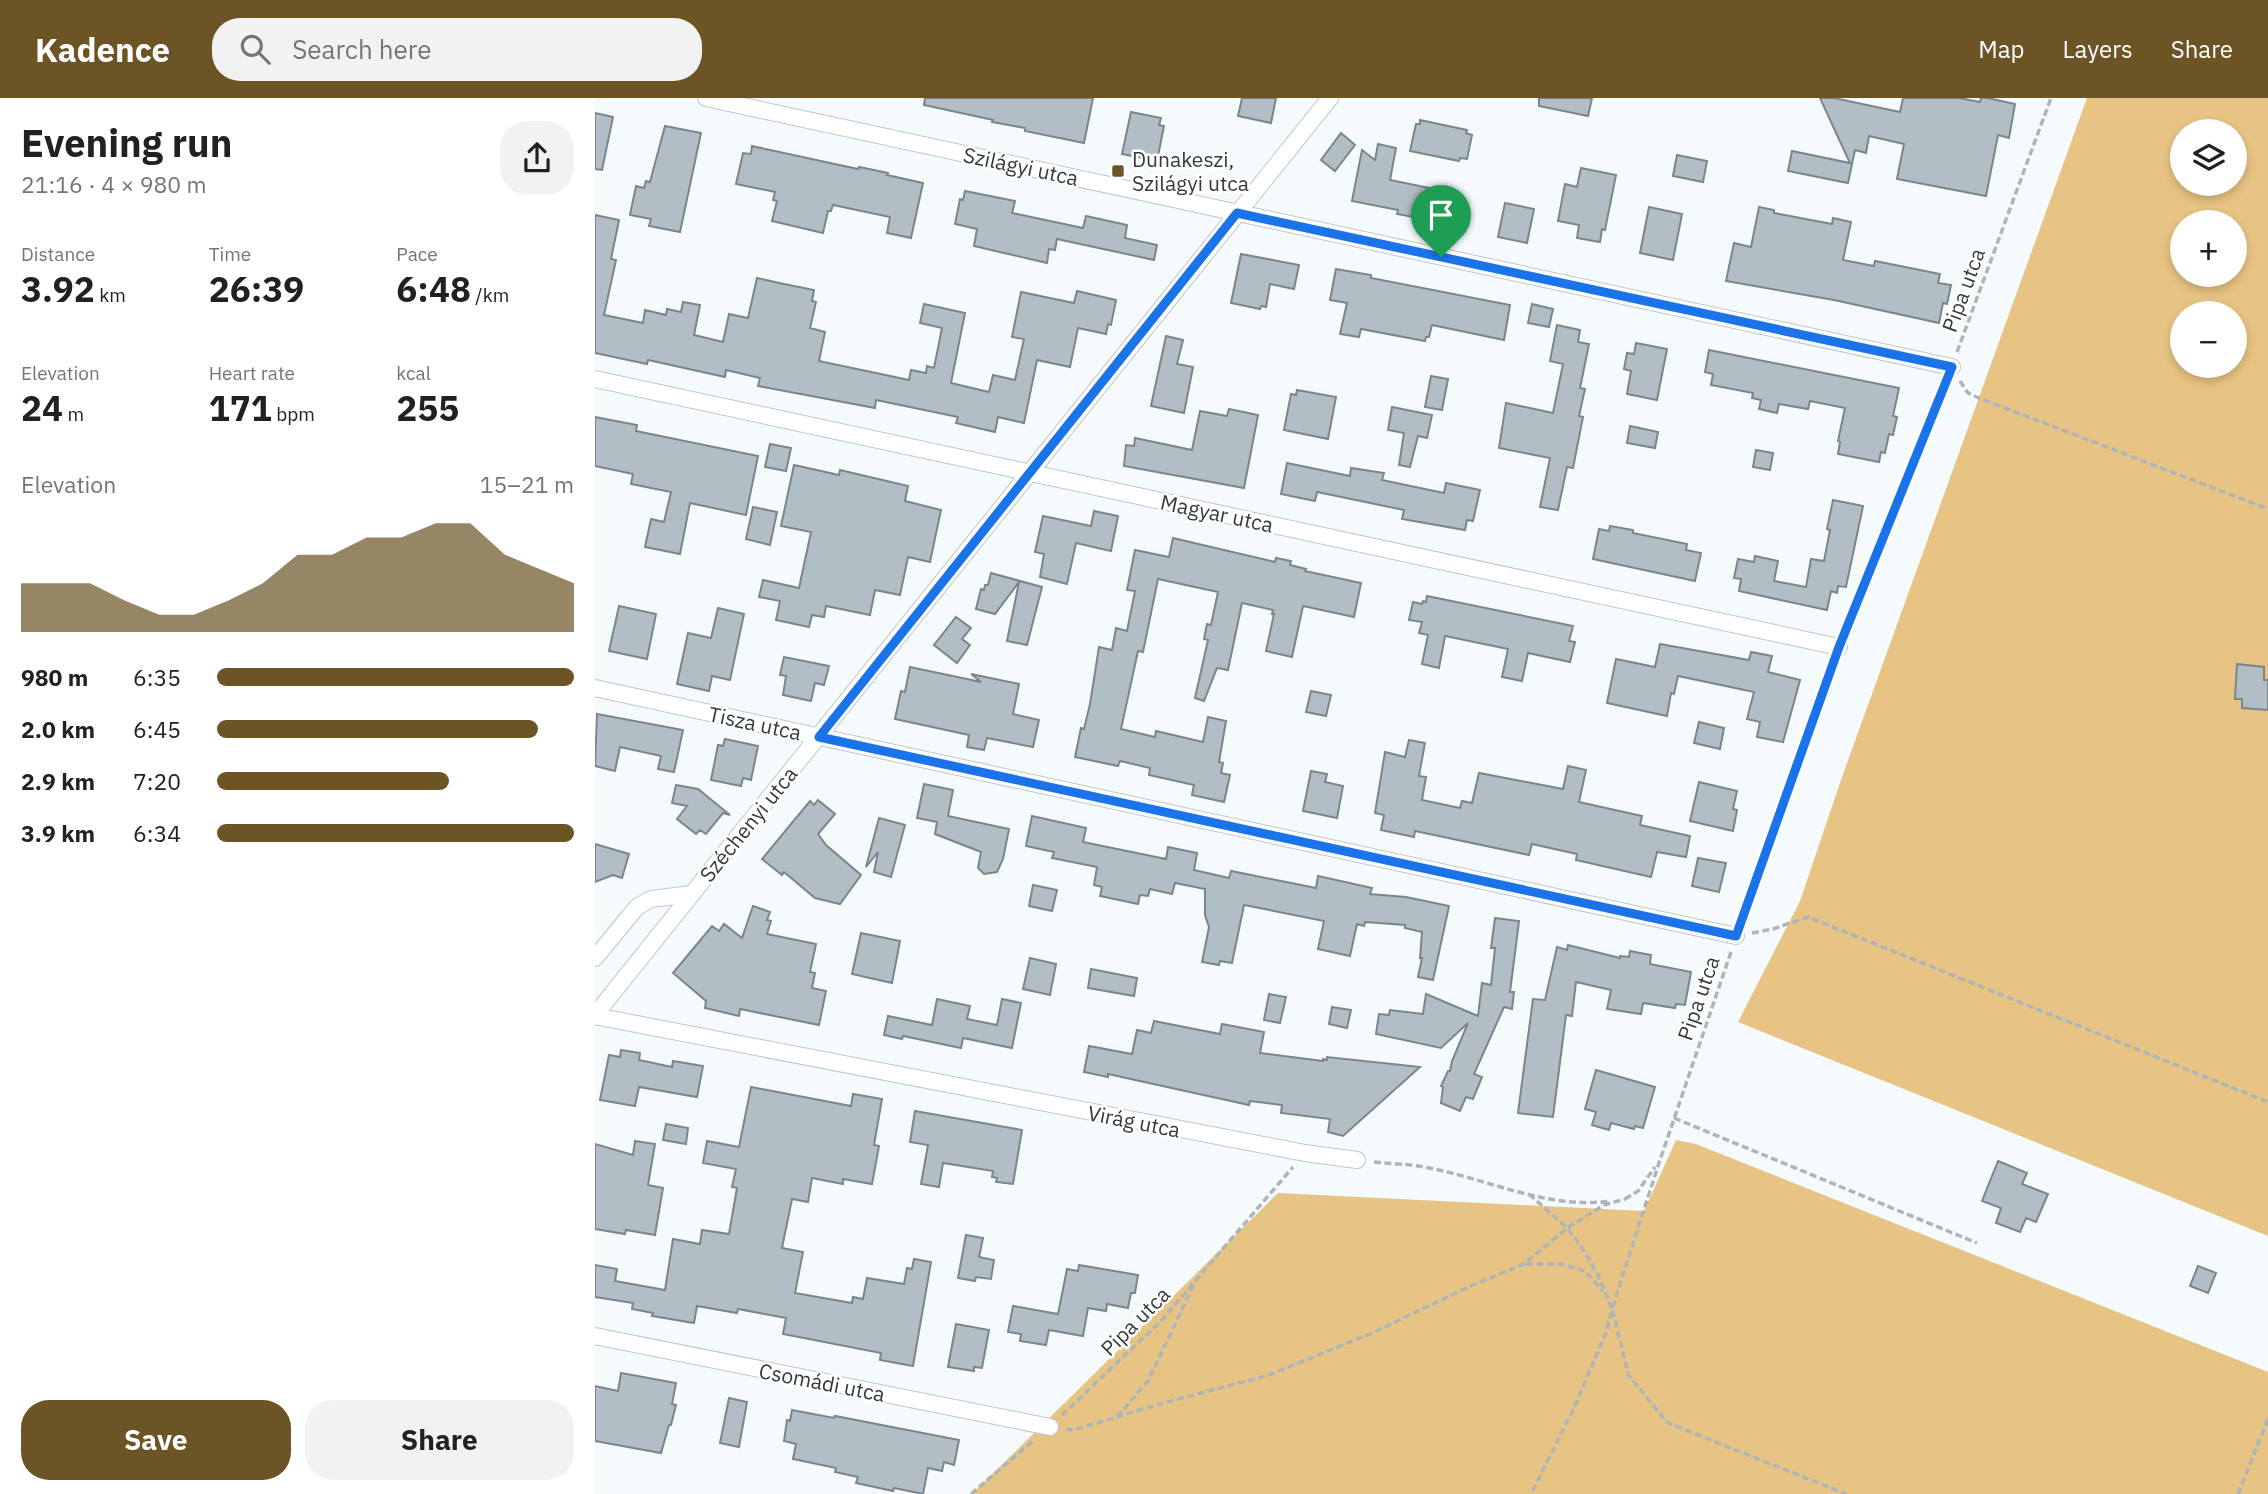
<!DOCTYPE html>
<html lang="en">
<head>
<meta charset="utf-8">
<style>
	:root { --surface:#fff; --page:#f2f2f2; --text:#202124; --muted:#757577; --accent:#6c5424 }
	body { margin:0; font-family:"IBM Plex Sans",sans-serif; background:var(--page); color:var(--text); height:100vh; display:flex; flex-direction:column; font-size:26px; white-space:nowrap }
	* { box-sizing:border-box; margin:0 }
	p { font-size:23px; color:var(--muted) }
	.icon { flex:none; width:38px; height:38px; fill:none; stroke:currentColor; stroke-width:2; stroke-linecap:round; stroke-linejoin:round }
	.map { position:relative; flex:1; overflow:hidden }
	.side { display:flex; flex-direction:column; background:var(--surface); width:595px }
	.side>* { flex:none }
	.controls { position:absolute; left:1575px; top:21px; display:grid; gap:14px }
	.controls a { display:grid; place-items:center; width:77px; height:77px; border-radius:50%; background:var(--surface); box-shadow:0 4px 10px #0003; font-size:35px }
	.pin { position:absolute; display:grid; place-items:center; width:60px; height:60px; color:#fff; margin:-72px -30px; border-radius:50% 50% 50% 0; rotate:-45deg; box-shadow:0 0 7px #0007 }
	.pin .icon { rotate:45deg }
	.round { display:grid; place-items:center; flex:none; width:74px; height:74px; border-radius:28px; background:var(--page) }
	.head { display:flex; align-items:center; justify-content:space-between; height:119px; padding:0 21px }
	h1 { font-size:38px; font-weight:800; line-height:52px }
	.stats { display:grid; grid-template-columns:repeat(3,1fr); gap:10px; height:119px; padding:7px 21px }
	.stats div { display:grid; align-content:center }
	.stats b { font-size:35px; font-weight:800 }
	.stats small { font-size:19px; font-weight:400 }
	.stats p { font-size:19px }
	.chart { height:196px; padding:14px 21px }
	.chart p { display:flex; justify-content:space-between }
	.chart svg { width:100%; height:126px; margin-top:7px; fill:var(--accent); opacity:.7 }
	.action { display:flex; gap:14px; margin-top:auto; padding:14px 21px }
	.action a { flex:1; height:80px; border-radius:28px; background:var(--accent); color:#fff; font-size:28px; font-weight:800; line-height:80px; text-align:center }
	.action a+a { background:var(--page); color:var(--text) }
	ul { padding:0 21px; list-style:none; font-size:23px }
	li { display:grid; grid-template-columns:112px 84px 1fr; align-items:center; height:52px }
	li i { height:18px; border-radius:9px; background:var(--accent) }
	header { display:flex; align-items:center; gap:42px; box-sizing:border-box; height:98px; padding:0 35px; background:var(--accent); color:#fff }
	header strong { font-size:33px }
	nav { display:flex; gap:38px; margin-inline-start:auto; font-size:24px }
	.search { width:490px; height:63px; background:var(--page); display:flex; align-items:center; gap:18px; box-sizing:border-box; padding:0 24px; border-radius:28px; color:var(--muted); font-size:26px }
	main { display:flex; flex:1; min-height:0 }
	.map>svg:first-child { display:block }
	.green { fill:#e7c483; fill-rule:evenodd }
	.building { fill:#b2bec5; stroke:#7a868c; stroke-width:2 }
	.lines { fill:none; stroke-linecap:round; stroke-linejoin:round }
	.street-casing { stroke:#bbc8cf; stroke-width:18 }
	.path { stroke:#afb4b7; stroke-width:3.5; stroke-dasharray:7 3.5; stroke-linecap:butt }
	.street { stroke:#fff; stroke-width:16 }
	.route-casing { stroke:#fff; stroke-width:14 }
	.route { stroke:#1a73e8; stroke-width:9 }
	.poi-dot { fill:#6c5424; stroke:#fff; stroke-width:2.5 }
	.labels { text-anchor:middle; dominant-baseline:central; stroke-width:5; stroke-linejoin:round; paint-order:stroke }
	.poi-label { font-size:21px; fill:#353a3d; stroke:#fff; text-anchor:start }
	.street-label { font-size:21px; fill:#353a3d; stroke:#fff }
</style>
</head>
<body>
<header>
<strong>Kadence</strong>
<div class="search"><svg class="icon" aria-label="search" viewBox="0 0 24 24"><circle cx="10" cy="10" r="6"/><path d="M15 15l6 6"/></svg>Search here</div>
<nav><a>Map</a><a>Layers</a><a>Share</a></nav>
</header>
<main>
<section class="side">
<div class="head"><div><h1>Evening run</h1><p>21:16 · 4 × 980 m</p></div><a class="round"><svg class="icon" aria-label="share" viewBox="0 0 24 24"><path d="M12 15V3M7 8l5-5 5 5M5 13v7h14v-7"/></svg></a></div>
<div class="stats">
<div><p>Distance</p><b>3.92<small> km</small></b></div>
<div><p>Time</p><b>26:39</b></div>
<div><p>Pace</p><b>6:48<small> /km</small></b></div>
</div>
<div class="stats">
<div><p>Elevation</p><b>24<small> m</small></b></div>
<div><p>Heart rate</p><b>171<small> bpm</small></b></div>
<div><p>kcal</p><b>255</b></div>
</div>
<div class="chart"><p><span>Elevation</span>15–21 m</p>
<svg viewBox="0 0 160 44" preserveAspectRatio="none"><path d="M0 44V27L10 27L20 27L30 33L40 38L50 38L60 33L70 27L80 17L90 17L100 11L110 11L120 6L130 6L140 17L150 22L160 27V44z"/></svg>
</div>
<ul>
<li><b>980 m</b>6:35<i style="width:100%"></i></li>
<li><b>2.0 km</b>6:45<i style="width:90%"></i></li>
<li><b>2.9 km</b>7:20<i style="width:65%"></i></li>
<li><b>3.9 km</b>6:34<i style="width:100%"></i></li>
</ul>
<div class="action"><a>Save</a><a>Share</a></div>
</section>
<div class="map">
<svg width="1673" height="1396" viewBox="0 0 1673 1396">
	<rect width="100%" height="100%" fill="#f5fafd"/>
	<!-- green -->
	<path class="green" d="M1492,0h181v1138l-530,-214 62,-121 42,-124zM1587,33h53v53h-53zM1587,124h53v53h-53zM1587,215h53v53h-53z
		M1081,1042l20,4 572,228v122h-1296l306,-301 366,18z"/>
	<!-- building -->
	<path class="building" d="M330,0h168l-9,45 -59,-12v-3l-33,-6 1,-2 -69,-15z
		M647,0h34l-5,25 -33,-7z
		M944,0h53l-4,18 -49,-10z
		M1225,0h14l66,14 3,-14h56l21,4 1,-4h7l27,6 -6,34 -11,-3 -12,61 -89,-17 7,-35 -35,-8 -3,17 -11,-3 -7,33 -60,-12 4,-20 58,12z
		M536,14l30,6 -2,7 5,1 -7,35 -35,-7z
		M0,15l18,4 -11,53 -7,-1z
		M825,22l47,10 -1,3 6,2 -5,24 -7,-1 -1,3 -49,-10 6,-27h4z
		M70,28l36,7 -21,99 -31,-6 2,-7 -21,-4 6,-29 8,2 2,-7 4,1z
		M746,35l14,12 -20,26 -14,-11z
		M783,46l18,4 -6,32 64,13 -1,4 5,1 -5,26 -56,-10 1,-4 -46,-9 10,-51 13,10z
		M157,48l106,23 1,-2 29,6 -1,2 36,8 -12,55 -24,-5 3,-16 -57,-12 -2,6h-3l-5,22 -51,-12 5,-20 -4,-1 2,-8 -39,-8 7,-31 8,1z
		M1082,57l30,6 -4,21 -30,-6z
		M986,70l35,7 -11,55 -3,-1 -2,13 -23,-4 2,-13 -21,-4 7,-37 12,3z
		M370,93l50,10 -3,12 71,15 3,-12 41,9 -2,13 32,7 -3,15 -97,-21 -2,11 -6,-1 -2,14 -73,-17 3,-17 -22,-5 5,-25 3,1z
		M910,105l29,6 -7,34 -29,-6z
		M1054,109l33,7 -9,46 -33,-7z
		M1164,109l15,3v3l58,11 1,-6 18,4 -8,38 31,6 1,-5 65,13 -2,9 13,2 -4,19 -4,-1 -4,20 -105,-23 -108,-19 8,-38 17,4z
		M0,117l24,5 -8,39 5,1 -12,55 39,8 2,-13 21,5 1,-6 14,3 2,-10 17,3 -6,30 29,7 6,-28 19,4 9,-40 27,6 30,6 -2,11 4,1 -6,26 15,4 -6,29 90,19 2,-10 15,3 1,-7 7,2 8,-40 -22,-5 4,-19 41,9 -14,70 38,9 4,-17 22,5 9,-41 -12,-2 9,-45 53,11 3,-12 39,9 -5,25 -3,-1 -2,10 -28,-6 -8,39 -33,-7 -13,63 -26,-6 -3,15 -39,-9 2,-6 -82,-17 -1,8 -117,-22 2,-8 -34,-8 -1,7 -77,-17 -1,4 -52,-11z
		M646,156l58,11 -5,24 -24,-5 -4,23 -5,-1 -1,3 -29,-6z
		M741,171l35,6v3l139,27 -6,35 -72,-15 -3,12h-3l-1,4 -64,-12 -2,8 -19,-3 7,-31 -17,-3z
		M937,206l21,5 -4,18 -21,-4z
		M962,227l23,5 -2,12 11,2 -9,44 5,1 -6,27 4,1 -10,51 -6,-1 -9,43 -18,-3 10,-49 -51,-10 7,-45 47,10 10,-49 -13,-3z
		M571,238l17,4 -6,24 16,3 -9,46 -33,-7z
		M1041,245l31,6 -10,51 -30,-6 4,-23 -7,-2 3,-16 7,1z
		M1114,252l190,38 -6,28 4,1 -4,18 -4,-1 -4,19 -4,-1 -2,10 -41,-8 2,-12 -2,-1 7,-33 -35,-7 -2,8 -29,-5 -2,9 -18,-4 2,-9 -9,-2 1,-5 -42,-8 2,-11 -8,-2z
		M836,278l17,3 -6,31 -17,-3z
		M702,292l39,7 -8,42 -44,-9 7,-36 5,1z
		M797,309l40,8 -5,23 -9,-2 -8,31 -11,-2 5,-32 -16,-3z
		M634,311l29,6 -14,73 -120,-22 2,-21 8,1 1,-8 57,12 8,-39 27,5z
		M0,319l42,8 -1,6 122,25 -12,59 -56,-12 -10,51 -35,-7 6,-28 13,3 7,-30 -40,-8 2,-10 -38,-8z
		M1035,328l28,6 -3,16 -28,-5z
		M175,346l21,4 -5,23 -21,-4z
		M1161,352l17,3 -3,17 -17,-3z
		M692,365l63,13 1,-8 33,5 -2,7 62,13 2,-10 34,7 -7,31 -6,-1 -2,10 -63,-11 2,-9 -87,-18 -2,9 -34,-7z
		M199,367l45,10 1,-5 68,16 -3,15 36,9 -11,52 -22,-5 -8,38 -25,-5 -5,25 -44,-9 -2,11 -12,-2 -3,12 -33,-7 4,-19 -21,-4 4,-17 36,8 12,-56 -30,-6z
		M1238,402l30,6 -17,81 -8,-1 -1,7 -6,-2 -4,19 -88,-19 2,-12 -7,-1 4,-19 16,3 1,-6 23,5 -4,20 32,6 5,-28 13,2 6,-31 -3,-1z
		M158,409l24,5 -7,33 -24,-6z
		M499,413l24,5 -7,35 -35,-8 -9,41 -27,-7 4,-23 -9,-2 8,-36 48,10z
		M1015,428l23,4v3l54,11 -1,6 15,3 -6,28 -102,-22 6,-30 10,2z
		M578,440l102,24 1,-4 15,3 -1,4 16,4 -1,2 56,12 -7,34 -51,-11 -11,51 -26,-6 8,-37h-2l1,-4 -31,-7 -14,67 -11,-2 -13,33 -9,-3 13,-58 -4,-1 3,-15 4,1 7,-33 -60,-13 -15,73 -5,-1 -17,78 34,8 1,-6 47,11 5,-25 18,4 -7,41 4,1 -2,10 9,2 -6,27 -32,-7 2,-10 -45,-10 1,-7 -30,-7 -2,5 -43,-9 6,-29 3,1 6,-25 9,-57 13,3 4,-22 11,3 8,-40 -8,-1 8,-40 34,7z
		M396,475l51,14 -15,58 -20,-4 12,-59 -24,32 -19,-5 5,-20 3,1 1,-5h3z
		M832,498l146,30 -4,15 6,1 -5,20 -42,-9 -6,28 -20,-4 6,-28 -63,-13 -6,32 -17,-4 6,-29 -9,-2 3,-11 -13,-2 4,-18 9,2 1,-3 3,1z
		M24,508l37,8 -9,45 -38,-8z
		M123,510l26,6 -14,66 -18,-4 -3,15 -32,-7 11,-51 23,5z
		M361,519l15,11 -9,11 8,6 -13,18 -23,-18z
		M1065,546l89,16 2,-8 21,4 -4,16 32,8 -17,62 -26,-5 3,-15 -13,-3 7,-27 -76,-16 -4,18 -3,-1 -4,23 -60,-13 9,-44 39,8z
		M189,559l45,9 -5,19 -9,-2 -4,18 -28,-6 3,-19 -6,-1z
		M1642,566l27,3v13h4v30l-26,-2v-9h-7z
		M315,569l71,15 -10,-8 48,10 -6,30 26,6 -6,27 -46,-9 -3,12 -17,-3 2,-12 -74,-16 6,-28 4,1z
		M716,593l20,4 -5,21 -20,-4z
		M2,616l86,16 -9,42 -16,-3 3,-13 -41,-9 -5,24 -20,-5z
		M1104,624l25,6 -4,21 -26,-6z
		M130,641l33,7 -7,34 -8,-2 -2,8 -30,-6 7,-35 5,1z
		M814,642l16,3 -6,33 7,1 -4,23 38,8 2,-7 10,2 7,-30 84,16 5,-23 18,4 -7,32 63,14 -2,9 50,11 -4,21 -29,-5 -6,25 -75,-17 1,-6 -45,-10 -3,11 -114,-24 -1,6 -33,-7 3,-15 -9,-2 10,-61 20,5z
		M716,673l16,3 -2,8 18,4 -6,32 -34,-7z
		M1104,684l38,9 -4,18 4,1 -4,21 -43,-10z
		M329,686l29,6 -5,26 61,13 -6,30 -6,13 -13,2 -6,-6 3,-16 -46,-18 2,-12 -20,-4z
		M81,687l22,4 32,26 -7,-2 -17,21 -6,-4 -4,4 -19,-15 10,-13 -15,-3z
		M223,702l17,14 -17,20 8,11 35,30 -21,29 -25,-6 -31,-26 -2,3 -20,-16 48,-58 4,4z
		M437,718l54,12 -3,14 83,17 2,-12 29,6 -3,17 35,8 2,-7 85,17 2,-12 54,12 -2,6 36,3 43,9 -16,74 -15,-3 4,-19h-2l2,-26 -17,-4v-3l-40,-3 -1,4 -7,-2 -7,32 -32,-7 6,-28 -80,-16 -12,58 -12,-2 -1,4 -17,-3 7,-35 -4,-12v-26l-30,-6 -3,11 -22,-5 -2,7 -8,-1 -2,9 -38,-8 2,-9 -8,-2 3,-18 -45,-9 2,-6 -28,-6z
		M284,720l26,7 -14,52 -17,-5 4,-20 -12,15z
		M0,746l34,10 -7,24 -9,-3 -18,7z
		M1103,760l28,5 -7,29 -27,-6z
		M438,787l24,5 -5,21 -23,-5z
		M158,808l17,6 -3,8 4,1 -4,13 49,10 -6,28 5,1 -3,15 14,3 -7,34 -79,-16 -1,7 -34,-8 1,-7 -33,-28 39,-47 7,5 5,-7 18,14z
		M900,820l24,3 -9,71h4l-2,17 -8,-2 -30,67 8,3 -9,22 -7,-2 -6,14 -19,-8 2,-16 -2,-1 7,-15h2l2,-10 16,-38 -27,25 -65,-14 3,-20 10,1 1,-5 33,4 3,-20 52,22 4,-33 9,2 4,-37h-4z
		M266,835l39,8 -8,42 -40,-9z
		M973,847l52,13v-2l9,1 1,-6 21,4 -1,9 41,8 -6,33 -9,-1 -1,4 -32,-5 -2,11 -34,-5 4,-19 -35,-8 -4,34 -6,-1 -13,102 -35,-4 15,-114 12,1 12,-53 10,3z
		M435,860l26,6 -6,31 -27,-6z
		M496,871l46,9 -3,18 -46,-8z
		M674,896l17,3 -6,26 -16,-3z
		M342,901l33,7 -3,13 30,6 5,-26 19,4 -9,45 -49,-10 -2,10 -58,-12 -1,3 -18,-4 4,-19 44,9z
		M737,909l19,3 -4,18 -18,-4z
		M559,923l66,13 2,-10 42,8 -4,21 63,8v-2l4,1v-3l93,10 -77,69 -15,-4 2,-13 -49,-6 1,-8 -32,-4 -1,4 -141,-31v3l-24,-5 5,-26 43,8 5,-24 14,3z
		M26,952l19,3 -1,7 33,7 1,-6 30,5 -6,31 -58,-10 -4,19 -35,-6 9,-45 11,2z
		M1001,972l59,17 -12,41 -8,-2 -1,3 -23,-6 -2,7 -17,-5 4,-13 -11,-3z
		M156,989l100,19 2,-12 29,5 -8,46 5,1 -7,38 -29,-5v5l-31,-6 -4,24 -16,-3 -10,49 21,4 -8,41 57,10 1,-6 10,2 4,-21 37,6 3,-16 5,1 2,-10 17,3 -18,104 -33,-6 1,-7 -98,-19 3,-16 -48,-9 -1,4 -40,-7 -3,17 -42,-7 1,-3 -21,-4 1,-6 -38,-6v-32l22,4 -2,12 50,9 8,-51 27,5 2,-14 27,4 8,-46 -5,-1 4,-18 -33,-6 4,-22 32,6z
		M320,1013l107,19 -9,54 -17,-2 1,-4 -5,-1 1,-6 -50,-8 -4,24 -18,-3 7,-39 -18,-3z
		M71,1026l22,4 -2,16 -23,-4z
		M40,1043l20,3 -7,41 15,3 -8,47 -29,-5 -1,4 -30,-5v-85l38,11z
		M1403,1063l29,12 -5,11 26,10 -12,28 -10,-4 -6,14 -24,-9 5,-15 -19,-7z
		M371,1137l17,3 -4,19 15,3 -3,19 -15,-2 -1,4 -17,-3z
		M484,1167l59,10 -3,18h-4l-3,15 -21,-4 -1,7 -18,-3 -5,28 -34,-6 -3,15 -26,-4 1,-7 -13,-2 5,-26 45,8 9,-45 11,2z
		M1603,1168l18,7 -8,20 -18,-7z
		M361,1226l33,6 -7,38 -8,-1v4l-26,-4z
		M26,1275l55,10 -4,21 4,1 -5,20h-2l-8,28 -66,-12v-55l23,5z
		M134,1300l18,4 -8,45 -19,-4z
		M197,1312l42,8 1,-2 124,24 -5,25 -10,-3 -2,9 -14,-3 -5,26 -29,-6 -1,3 -37,-8 2,-6 -23,-5 1,-4 -43,-9 3,-15 -12,-3 3,-21 3,1z"/>
	<g class="lines">
		<defs>
			<path id="street" d="M111,0l1246,269
				M0,281l1244,268
				M0,590l1141,248
				M0,860l42,-51 14,-8 41,-5
				M0,917l735,-917
				M0,918l710,137 52,7
				M0,1238l455,91"/>
		</defs>
		<!-- street casing -->
		<use href="#street" class="street-casing"/>
		<!-- path -->
		<path class="path" d="M1362,254l94,-254
			M1365,283l8,12 11,5 289,111
			M1250,534l101,-250
			M1146,823l93,-259
			M1157,835l21,-4 35,-12 460,185
			M1136,854l-72,211 -47,146 17,67 39,47 178,71
			M1079,1020l303,125
			M779,1064c18,2 37,2 55,6 59,11 119,42 182,33
			M934,1096l38,34 14,18 17,29 14,34 -5,21 -33,78 -43,86
			M1030,1101l13,-8 17,-24
			M931,1166h35l24,7 18,20
			M467,1317l99,-94 132,-154
			M522,1319l31,-36 45,-95
			M471,1331l8,1 82,-25 113,-30 103,-42 101,-48 51,-21 43,-36 37,-23 21,-6
			M376,1396l62,-53
			M1643,1396l30,-75"/>
		<!-- street -->
		<use href="#street" class="street"/>
	</g>
	<g class="lines">
		<defs>
			<path id="route" d="M642,115l715,154 -113,280 -103,289 -917,-199z"/>
		</defs>
		<!-- route casing -->
		<use href="#route" class="route-casing"/>
		<!-- route -->
		<use href="#route" class="route"/>
	</g>
	<!-- markers -->
	<rect class="poi-dot" x="516" y="66" width="14" height="14" rx="3.5"/>
	<g class="labels">
		<!-- poi labels -->
		<g class="poi-label">
			<text x="537" y="61">Dunakeszi,<tspan x="537" dy="24">Szilágyi utca</tspan></text>
		</g>
		<!-- street labels -->
		<g class="street-label">
			<text transform="translate(426 68) rotate(12)">Szilágyi utca</text>
			<text transform="translate(1368 192) rotate(-70)">Pipa utca</text>
			<text transform="translate(622 415) rotate(12)">Magyar utca</text>
			<text transform="translate(160 625) rotate(12)">Tisza utca</text>
			<text transform="translate(153 726) rotate(-51)">Széchenyi utca</text>
			<text transform="translate(1103 900) rotate(-71)">Pipa utca</text>
			<text transform="translate(539 1023) rotate(11)">Virág utca</text>
			<text transform="translate(540 1223) rotate(-45)">Pipa utca</text>
			<text transform="translate(227 1284) rotate(11)">Csomádi utca</text>
		</g>
	</g>
</svg>
<div class="controls">
<a><svg class="icon" aria-label="layers" viewBox="0 0 24 24"><path d="M12 4l9 5-9 5-9-5zM3 14l9 5 9-5"/></svg></a>
<a>+</a>
<a>−</a>
</div>
<div class="pin" style="left:846px;top:159px;background:#1e9e55"><svg class="icon" aria-label="arrive" viewBox="0 0 24 24"><path d="M6 21V4h12l-3 4 3 4H6"/></svg></div>
</div>
</main>
</body>
</html>
